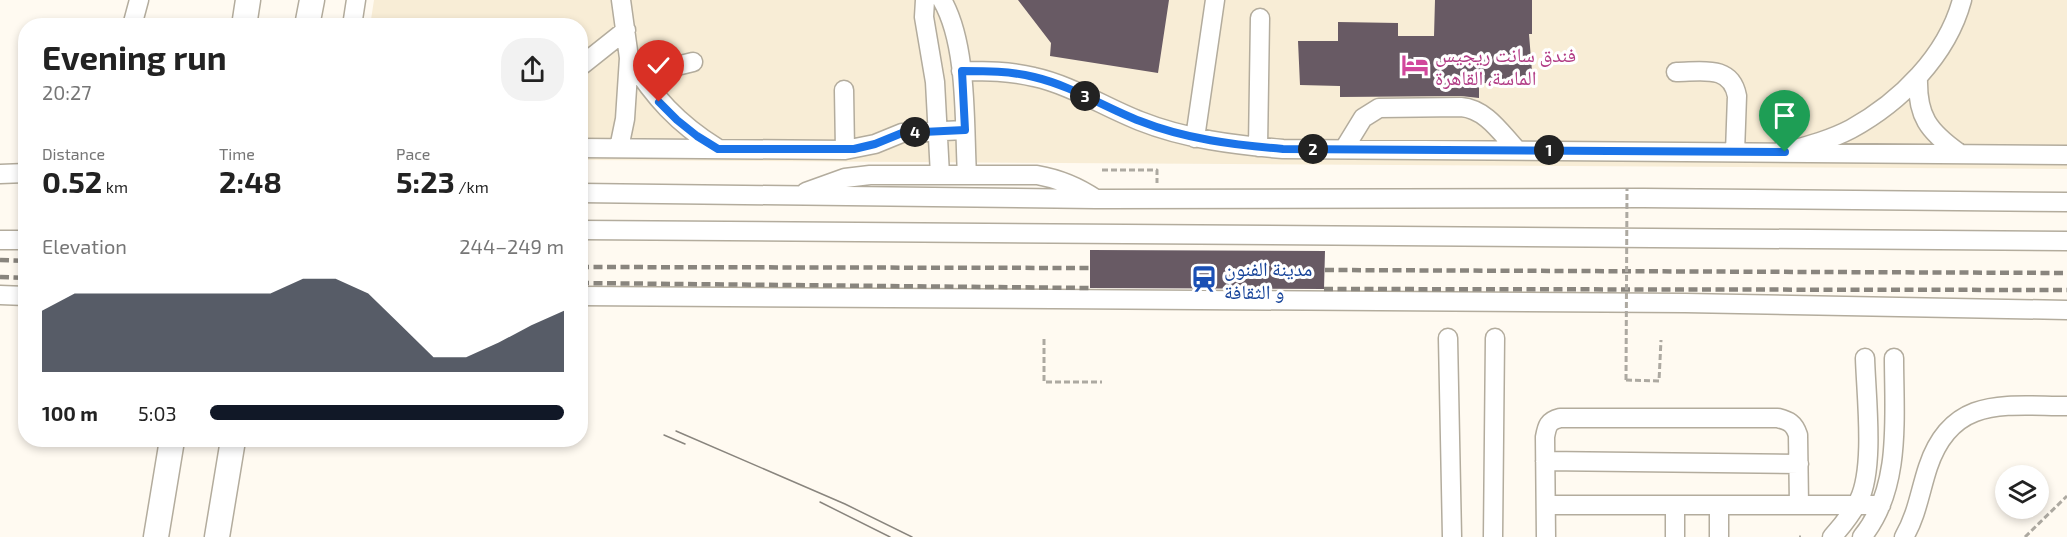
<!DOCTYPE html>
<html lang="en">
<head>
<meta charset="utf-8">
<style>
	:root { --surface:#fff; --page:#f2f2f2; --text:#222; --muted:#767676; --accent:#111827 }
	body { margin:0; font-family:"Exo 2","Noto Naskh Arabic",sans-serif; background:var(--page); color:var(--text); height:100vh; display:flex; flex-direction:column; font-size:22px; white-space:nowrap }
	* { box-sizing:border-box; margin:0 }
	p { font-size:20px; color:var(--muted) }
	.icon { flex:none; width:33px; height:33px; fill:none; stroke:currentColor; stroke-width:2; stroke-linecap:round; stroke-linejoin:round }
	.map { position:relative; flex:1; overflow:hidden }
	.side { position:absolute; left:18px; top:18px; width:570px; height:429px; display:flex; flex-direction:column; background:var(--surface); border-radius:24px; box-shadow:0 3px 9px #0003 }
	.side>* { flex:none }
	.tools { position:absolute; left:1995px; top:465px; display:grid; gap:12px }
	.tools a { display:grid; place-items:center; width:54px; height:54px; border-radius:50%; background:var(--surface); box-shadow:0 3px 9px #0003; font-size:30px }
	.pin { position:absolute; display:grid; place-items:center; width:51px; height:51px; color:#fff; margin:-62px -26px; border-radius:50% 50% 50% 0; rotate:-45deg; box-shadow:0 0 6px #0007 }
	.pin .icon { rotate:45deg }
	.km { position:absolute; width:30px; height:30px; margin:-15px; border-radius:50%; background:#222; color:#fff; font-size:16px; line-height:30px; text-align:center }
	.round { display:grid; place-items:center; flex:none; width:63px; height:63px; border-radius:24px; background:var(--page) }
	.head { display:flex; align-items:center; justify-content:space-between; height:102px; padding:0 24px }
	h1 { font-size:33px; font-weight:700; line-height:45px }
	.stats { display:grid; grid-template-columns:repeat(3,1fr); gap:9px; height:102px; padding:6px 24px }
	.stats div { display:grid; align-content:center }
	.stats b { font-size:30px; font-weight:700 }
	.stats small { font-size:16px; font-weight:400 }
	.stats p { font-size:16px }
	.chart { height:168px; padding:12px 24px }
	.chart p { display:flex; justify-content:space-between }
	.chart svg { width:100%; height:108px; margin-top:6px; fill:var(--accent); opacity:.7 }
	ul { padding:0 24px; list-style:none; font-size:20px }
	li { display:grid; grid-template-columns:96px 72px 1fr; align-items:center; height:45px }
	li i { height:15px; border-radius:8px; background:var(--accent) }
	.map>svg:first-child { display:block }
	.built { fill:#f8edd6 }
	.building { fill:#685a64 }
	.lines { fill:none; stroke-linecap:round; stroke-linejoin:round }
	.minor-casing { stroke:#b3ac9d; stroke-width:21 }
	.major-casing { stroke:#b3ac9d; stroke-width:27 }
	.path { stroke:#ada9a1; stroke-width:3; stroke-dasharray:6 3; stroke-linecap:butt }
	.minor { stroke:#fff; stroke-width:18 }
	.major { stroke:#fff; stroke-width:24 }
	.tram { stroke:#89857e; stroke-width:1.5 }
	.rail { stroke:#89857e; stroke-width:4.5; stroke-dasharray:9 4.5; stroke-linecap:butt }
	.path-bridge { stroke:#ada9a1; stroke-width:3; stroke-dasharray:6 3; stroke-linecap:butt }
	.route-casing { stroke:#fff; stroke-width:12 }
	.route { stroke:#1a73e8; stroke-width:8 }
	.labels { text-anchor:middle; dominant-baseline:central; stroke-width:6; stroke-linejoin:round; paint-order:stroke }
	.hotel-label { font-size:20px; fill:#b23c85; stroke:#fff; text-anchor:start }
	.transit-label { font-size:20px; fill:#164399; stroke:#fff; text-anchor:start }
</style>
</head>
<body>
<div class="map">
<svg width="2067" height="537" viewBox="0 0 2067 537">
	<rect width="100%" height="100%" fill="#fffaf1"/>
	<!-- built -->
	<path class="built" d="M374,0h1693v169l-1486,-9 -1,-134h-210z"/>
	<!-- building -->
	<path class="building" d="M1018,0h151l-11,73 -108,-17 1,-13z
		M1435,0h97v34h-3l4,50 -54,-1v15l-18,-2 -121,1v-11l-40,-1 -2,-44h40v-19l60,1v13h36z
		M1090,250l235,1 -1,38 -234,-1z"/>
	<g class="lines">
		<defs>
			<path id="minor" d="M925,0l-1,17 11,65 5,93
				M942,0c26,45 22,123 25,175
				M132,26l7,-26
				M352,26l4,-26
				M629,58c25,39 48,65 88,90
				M582,65l44,-35
				M961,71c25,0 49,0 73,6 37,8 70,30 106,44 45,18 95,24 143,28l784,6
				M1676,72c25,0 55,-8 61,24l-2,56
				M640,75l53,-13
				M1918,78c-1,38 10,53 41,75
				M844,90l1,60
				M1786,102l-1,50c22,-6 45,-12 66,-23 49,-27 96,-73 111,-129
				M1195,138l20,-138
				M1258,147l2,-129
				M580,148l265,2 30,-6 27,-11 63,-3
				M619,148l6,-29 4,-61 -8,-58
				M1344,149l19,-31 16,-10 82,-1c25,2 40,26 56,43
				M0,174l26,-1
				M806,192l39,-14 25,-3h167c23,4 40,11 59,24
				M580,193l516,6 547,-1 424,4
				M580,230l1487,11
				M0,240h26
				M0,295l26,1
				M580,296l1105,7 382,7
				M1448,338l4,199
				M1545,461l254,3
				M1546,505h335
				M1675,505v32
				M1719,505v32
				M1493,537l2,-199
				M1546,537l-1,-100c2,-11 3,-16 15,-19h218c11,3 16,5 20,17l1,70
				M1832,537c10,-11 20,-24 27,-37 16,-33 7,-105 6,-142
				M1862,537c40,-49 32,-120 32,-179
				M1904,537c13,-22 16,-46 24,-70 24,-72 77,-61 139,-61"/>
			<path id="major" d="M244,26l4,-26
				M307,26l5,-26
				M156,537l16,-97
				M217,537l16,-97"/>
		</defs>
		<!-- minor casing -->
		<use href="#minor" class="minor-casing"/>
		<!-- major casing -->
		<use href="#major" class="major-casing"/>
		<!-- path -->
		<path class="path" d="M1102,170h55v13
			M1044,339v43h58
			M1626,380l33,1 2,-41
			M1799,537h2
			M2025,537l42,-41"/>
		<!-- minor -->
		<use href="#minor" class="minor"/>
		<!-- major -->
		<use href="#major" class="major"/>
		<!-- tram -->
		<path class="tram" d="M676,431l169,73 67,33
			M664,435l21,9
			M820,502l70,35"/>
		<!-- rail -->
		<path class="rail" d="M0,260l26,1
			M580,267l510,1
			M1325,270l742,3
			M0,277l26,1
			M580,283l510,5
			M1324,289l743,1"/>
		<!-- path-bridge -->
		<path class="path-bridge" d="M1626,380l1,-192"/>
	</g>
	<g class="lines">
		<defs>
			<path id="route" d="M659,102l18,18 20,16 21,13h136l21,-5 27,-11 63,-3 -3,-59c24,0 48,0 72,6 38,9 70,30 106,44 45,18 95,24 143,28l502,3"/>
		</defs>
		<!-- route casing -->
		<use href="#route" class="route-casing"/>
		<!-- route -->
		<use href="#route" class="route"/>
	</g>
	<!-- icons -->
	<defs>
		<symbol id="hotel-bare" viewBox="-9 -9 18 18"><path d="M-6-4.5h1.5V1H6V5H4.5V3h-9V5H-6ZM-4 0a1.8 1.8 0 1 1 3.6 0ZM.5 0V-2.5h3Q6-2.5 6 0Z" fill="#d1479c" stroke="#fff" stroke-width="2.5" paint-order="stroke"/></symbol>
		<symbol id="station-bare" viewBox="-9 -9 18 18"><path d="M-3-6H3Q5-6 5-4V2Q5 4 3 4L4.5 6H3L1.5 4h-3L-3 6H-4.5L-3 4Q-5 4-5 2V-4Q-5-6-3-6ZM-3.5-4v3h7v-3ZM-3.5 1v1.5H-2V1ZM2 1v1.5H3.5V1Z" fill="#1a4fb4" stroke="#fff" stroke-width="2.5" paint-order="stroke"/></symbol>
	</defs>
	<g fill-rule="evenodd">
		<use href="#hotel-bare" x="1396" y="46" width="38" height="38"/>
		<use href="#station-bare" x="1185" y="260" width="38" height="38"/>
	</g>
	<g class="labels">
		<!-- hotel labels -->
		<g class="hotel-label">
			<text x="1435" y="54">فندق سانت ريجيس<tspan x="1435" dy="23">الماسة، القاهرة</tspan></text>
		</g>
		<!-- transit labels -->
		<g class="transit-label">
			<text x="1224" y="268">مدينة الفنون<tspan x="1224" dy="23">و الثقافة</tspan></text>
		</g>
	</g>
</svg>
<div class="tools">
<a><svg class="icon" aria-label="layers" viewBox="0 0 24 24"><path d="M12 4l9 5-9 5-9-5zM3 14l9 5 9-5"/></svg></a>
</div>
<div class="pin" style="left:1785px;top:152px;background:#1e9e55"><svg class="icon" aria-label="arrive" viewBox="0 0 24 24"><path d="M6 21V4h12l-3 4 3 4H6"/></svg></div>
<div class="pin" style="left:659px;top:102px;background:#d93025"><svg class="icon" aria-label="check" viewBox="0 0 24 24"><path d="M5 12l5 5 9-10"/></svg></div>
<b class="km" style="left:1549px;top:150px">1</b>
<b class="km" style="left:1313px;top:149px">2</b>
<b class="km" style="left:1085px;top:96px">3</b>
<b class="km" style="left:915px;top:132px">4</b>
<section class="side">
<div class="head"><div><h1>Evening run</h1><p>20:27</p></div><a class="round"><svg class="icon" aria-label="share" viewBox="0 0 24 24"><path d="M12 15V3M7 8l5-5 5 5M5 13v7h14v-7"/></svg></a></div>
<div class="stats">
<div><p>Distance</p><b>0.52<small> km</small></b></div>
<div><p>Time</p><b>2:48</b></div>
<div><p>Pace</p><b>5:23<small> /km</small></b></div>
</div>
<div class="chart"><p><span>Elevation</span>244–249 m</p>
<svg viewBox="0 0 160 44" preserveAspectRatio="none"><path d="M0 44V19L10 12L20 12L30 12L40 12L50 12L60 12L70 12L80 6L90 6L100 12L110 25L120 38L130 38L140 32L150 25L160 19V44z"/></svg>
</div>
<ul>
<li><b>100 m</b>5:03<i style="width:100%"></i></li>
</ul>
</section>
</div>
</body>
</html>
